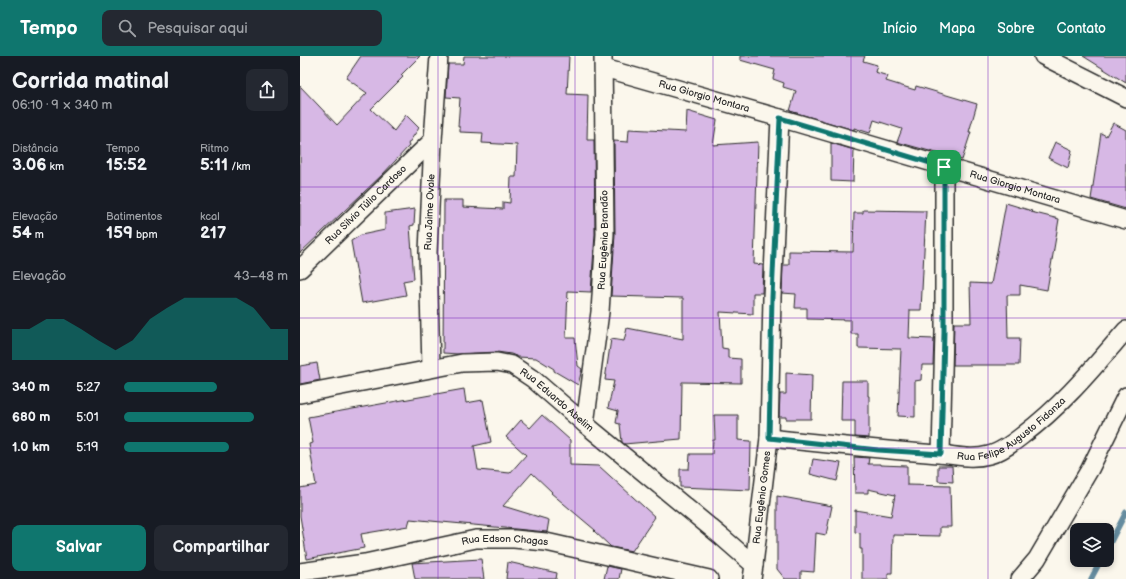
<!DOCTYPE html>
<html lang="pt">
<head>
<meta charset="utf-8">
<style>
	:root { --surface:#171b24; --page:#242831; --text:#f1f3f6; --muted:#9ea1a6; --accent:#0f766e }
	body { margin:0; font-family:"Balsamiq Sans",sans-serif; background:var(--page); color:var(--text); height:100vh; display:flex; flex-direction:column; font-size:15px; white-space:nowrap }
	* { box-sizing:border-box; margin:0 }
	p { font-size:13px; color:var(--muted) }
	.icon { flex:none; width:22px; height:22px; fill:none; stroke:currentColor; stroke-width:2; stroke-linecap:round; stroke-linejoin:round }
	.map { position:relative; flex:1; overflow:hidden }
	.details { display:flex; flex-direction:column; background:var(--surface); width:300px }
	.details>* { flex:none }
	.fabs { position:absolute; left:770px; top:467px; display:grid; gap:8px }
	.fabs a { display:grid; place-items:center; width:44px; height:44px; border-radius:8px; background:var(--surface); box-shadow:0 2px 6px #0003; font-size:20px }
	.pin { position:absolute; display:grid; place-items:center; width:34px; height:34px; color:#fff; margin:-17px; border-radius:8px; box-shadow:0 2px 6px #0006 }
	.round { display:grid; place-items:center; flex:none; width:42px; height:42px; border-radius:8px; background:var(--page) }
	.overview { display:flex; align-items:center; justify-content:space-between; height:68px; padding:0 12px }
	h1 { font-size:22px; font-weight:800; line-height:30px }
	.stats { display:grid; grid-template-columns:repeat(3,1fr); gap:6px; height:68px; padding:4px 12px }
	.stats div { display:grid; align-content:center }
	.stats b { font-size:17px; font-weight:800 }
	.stats small { font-size:11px; font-weight:400 }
	.stats p { font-size:11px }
	.chart { height:112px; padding:8px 12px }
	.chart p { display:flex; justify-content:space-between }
	.chart svg { width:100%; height:72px; margin-top:4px; fill:var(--accent); opacity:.7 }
	.primary-button { display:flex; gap:8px; margin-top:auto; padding:8px 12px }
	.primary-button a { flex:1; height:46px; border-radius:8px; background:var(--accent); color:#fff; font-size:16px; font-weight:800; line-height:46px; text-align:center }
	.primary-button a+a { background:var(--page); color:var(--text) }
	ul { padding:0 12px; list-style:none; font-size:13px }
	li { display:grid; grid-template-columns:64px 48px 1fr; align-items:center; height:30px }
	li i { height:10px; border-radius:5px; background:var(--accent) }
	header { display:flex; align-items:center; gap:24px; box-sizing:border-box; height:56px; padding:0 20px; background:var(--accent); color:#fff }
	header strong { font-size:19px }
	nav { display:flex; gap:22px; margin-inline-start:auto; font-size:14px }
	.search { width:280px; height:36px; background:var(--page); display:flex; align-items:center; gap:10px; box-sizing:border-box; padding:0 14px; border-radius:8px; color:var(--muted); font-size:15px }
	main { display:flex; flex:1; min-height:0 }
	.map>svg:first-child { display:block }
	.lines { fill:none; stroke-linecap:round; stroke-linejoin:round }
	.stream { stroke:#658c9f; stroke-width:5.5 }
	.building { fill:#d7b8e5; stroke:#2b2b2b }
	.minor-casing { stroke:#2b2b2b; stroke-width:20 }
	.minor { stroke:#fbf7ec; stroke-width:17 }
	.route-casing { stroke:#fff; stroke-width:8 }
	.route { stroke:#0f766e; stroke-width:5 }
	.grid { fill:none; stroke:#7b2cbf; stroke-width:1; stroke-opacity:0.55 }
	.labels { text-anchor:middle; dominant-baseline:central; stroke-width:4; stroke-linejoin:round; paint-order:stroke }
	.street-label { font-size:10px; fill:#2b2b2b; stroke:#fbf7ec }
</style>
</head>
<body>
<header>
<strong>Tempo</strong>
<div class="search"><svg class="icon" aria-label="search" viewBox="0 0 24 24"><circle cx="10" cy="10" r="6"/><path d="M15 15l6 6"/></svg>Pesquisar aqui</div>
<nav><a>Início</a><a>Mapa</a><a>Sobre</a><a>Contato</a></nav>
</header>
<main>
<section class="details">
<div class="overview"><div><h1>Corrida matinal</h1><p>06:10 · 9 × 340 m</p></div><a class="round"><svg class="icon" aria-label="share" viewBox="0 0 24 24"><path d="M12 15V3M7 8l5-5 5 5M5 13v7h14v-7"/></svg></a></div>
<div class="stats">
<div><p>Distância</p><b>3.06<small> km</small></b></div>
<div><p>Tempo</p><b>15:52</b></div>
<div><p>Ritmo</p><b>5:11<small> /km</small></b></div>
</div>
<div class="stats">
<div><p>Elevação</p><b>54<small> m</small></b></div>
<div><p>Batimentos</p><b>159<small> bpm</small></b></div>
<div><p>kcal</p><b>217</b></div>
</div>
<div class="chart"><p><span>Elevação</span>43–48 m</p>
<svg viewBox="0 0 160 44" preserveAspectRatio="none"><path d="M0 44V25L10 25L20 19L30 19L40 25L50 32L60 38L70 32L80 19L90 12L100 6L110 6L120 6L130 6L140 12L150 25L160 25V44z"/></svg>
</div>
<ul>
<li><b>340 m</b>5:27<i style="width:57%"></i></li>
<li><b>680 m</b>5:01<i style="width:79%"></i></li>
<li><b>1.0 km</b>5:19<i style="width:64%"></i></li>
</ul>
<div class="primary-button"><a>Salvar</a><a>Compartilhar</a></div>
</section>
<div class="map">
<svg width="826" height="523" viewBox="0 0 826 523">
	<rect width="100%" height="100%" fill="#fbf7ec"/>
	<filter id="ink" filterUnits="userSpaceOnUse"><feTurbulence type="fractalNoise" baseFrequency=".025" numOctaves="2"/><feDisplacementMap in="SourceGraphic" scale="8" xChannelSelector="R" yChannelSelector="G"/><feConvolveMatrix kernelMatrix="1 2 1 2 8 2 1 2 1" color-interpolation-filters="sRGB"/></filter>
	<g filter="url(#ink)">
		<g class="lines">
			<!-- stream -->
			<path class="stream" d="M807,493l19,-37
				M791,523l10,-19"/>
		</g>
		<!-- building -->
		<path class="building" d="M61,0h59l-19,19 2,2 -32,32 23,22 12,-16 13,13 -11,16 1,2 -26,28 -83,79v-167l37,39 30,-32 -21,-15z
			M164,0h105l-2,38 21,1 -1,45h7l1,94 -4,58 -23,-1 -2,47h9l3,28 4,3 -4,16 -24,-14v-2l-18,-11 -18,-1 -7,-3 -14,-2 -39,2 -15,-1 1,-153h19v7l40,2v-7l7,1 1,-26h5l1,-32 -35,-2 1,-10 -23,-1v-5h-2l2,-29 -14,-1 2,-33h15z
			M440,0h125l-2,5 14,4 -2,7 13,4 -2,5 29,9 1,-4 61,18 -8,28h2l-9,28 -65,-18 5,-13 -28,-9 -4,13 -16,-5v2l-64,-19 6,-20 -13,-4 1,-4 -11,-4 2,-9 -35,-10z
			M783,0h43v27z
			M387,55l30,9 -4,25 45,-3 -4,122 9,1 -1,28h-9v21l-33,-2 2,36 6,1v9l13,1v24l-59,-1 -1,57 -57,5 -2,-2 -2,-18 -4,-1 2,-12 -10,-3 6,-27 -9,-1 6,-41 13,2 3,-13 56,11v-41l-72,-2 4,-62 -1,-93 14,1 1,-13 57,3z
			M813,67l13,7v79l-35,-10 10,-66 5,3z
			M755,86l17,8 -4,18 -20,-10z
			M531,87l23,7 -1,32 -22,-1z
			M706,147l26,8 -1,1 28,7 -12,71 -27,-5v10h-13l1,43h12l-1,27h-66l1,-42h17l-1,-40 21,1z
			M115,153l-1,16 -4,1 4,53 -11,2 3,14 -44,8 -11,-62 10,-6 24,-5v-17z
			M563,154l63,1 -5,99h-11l-1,28 25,1 -1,26h-11l-1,15 -6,1v36l-17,-1 3,-67 -43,-1v-14h-7v-14l-44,-1v-11h-12l1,-14 -14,-1 1,-28h6v-14l64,1 1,-39h9z
			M17,307l3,17 -20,4v-18z
			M486,317l26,2 -1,44h-25v-2h-7l1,-23h6z
			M542,325h26v15h1v42l-14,-1v-16h-14z
			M164,333l2,14 17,-3 8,42 -17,4 4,24 32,3 16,-18 -20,-18 15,-17 9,8 12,-13 28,25v25l29,1 56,51 -23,34 -21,-4 -17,-16 1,-1 -44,-37 1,-1 -20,-19 -29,33 46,14 -2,12 -137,-13 -2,7 -47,8 3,14 -57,11 -7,-43v-28l16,-3 -7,-41 4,-1 -5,-26z
			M414,359h24v25l13,1 -1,49 -70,-3v-18h9l1,-15h22l1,-14h2z
			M554,401l15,1 -1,6h12v1l27,1v19l43,1 1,41h-11v9l-47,-1 -1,38h-4v6h-26v-30h-2v-16l-5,-1v-22l36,6 4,-21 -27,-6v4h-13z
			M513,403l28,4 -4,18 -27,-7z
			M638,410h14l1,16 -15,-1z
			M477,440l55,10 -6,29 -10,-2 -2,39 -13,-1v8h-16l-8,-10z
			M181,503l3,20h-69l-3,-16z
			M208,506l49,11 -1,6h-50z
			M307,510l14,3 -2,10h-15z"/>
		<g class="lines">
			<defs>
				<g id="minor">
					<path d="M743,0l83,42"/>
					<path id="s1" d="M304,12l176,50 346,102"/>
					<path id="s2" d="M0,213l133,-129"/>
					<path id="s3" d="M131,312l-3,-116 5,-112 6,-84"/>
					<path id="s4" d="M0,338l162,-31 35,-1 15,3 21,14 52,45 137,113 32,28 -2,14"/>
					<path id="s5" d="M285,368l15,-112 5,-78 -2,-178"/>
					<path id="s6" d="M469,382c57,6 113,12 169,16 18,1 32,6 51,1 12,-3 24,-12 34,-20 40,-30 70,-67 103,-105"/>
					<path d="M641,398l3,-122v-165"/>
					<path id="s7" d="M454,509l15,-127 3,-141 8,-179"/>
					<path id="s8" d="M0,516l65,-9 111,-24h38l32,3 163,37"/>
					<path d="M720,523l17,-20 53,-90 36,-73"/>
				</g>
			</defs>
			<!-- minor casing -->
			<use href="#minor" class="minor-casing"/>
			<!-- minor -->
			<use href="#minor" class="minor"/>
		</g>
	</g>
	<g class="lines" filter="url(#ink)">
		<defs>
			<path id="route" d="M480,62l164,49v165l-3,122 -63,-4 -109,-12 3,-141z"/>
		</defs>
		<!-- route casing -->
		<use href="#route" class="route-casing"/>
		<!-- route -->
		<use href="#route" class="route"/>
	</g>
	<!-- grid -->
	<path class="grid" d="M138,0v523M275,0v523M413,0v523M551,0v523M688,0v523M0,131h826M0,262h826M0,392h826"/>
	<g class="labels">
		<!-- street labels -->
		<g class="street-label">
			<text stroke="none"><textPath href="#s1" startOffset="104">Rua Giorgio Montara</textPath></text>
			<text stroke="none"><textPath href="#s1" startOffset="428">Rua Giorgio Montara</textPath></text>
			<text stroke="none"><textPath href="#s2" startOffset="92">Rua Silvio Túlio Cardoso</textPath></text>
			<text stroke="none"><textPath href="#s3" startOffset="156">Rua Jaime Ovale</textPath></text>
			<text stroke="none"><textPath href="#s5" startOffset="185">Rua Eugênia Brandão</textPath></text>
			<text stroke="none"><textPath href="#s4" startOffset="272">Rua Eduardo Abelim</textPath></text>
			<text stroke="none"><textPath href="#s6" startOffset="252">Rua Felipe Augusto Fidanza</textPath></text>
			<text stroke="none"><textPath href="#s7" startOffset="68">Rua Eugênio Gomes</textPath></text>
			<text stroke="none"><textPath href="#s8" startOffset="208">Rua Edson Chagas</textPath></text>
		</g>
	</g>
</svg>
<div class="fabs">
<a><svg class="icon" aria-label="layers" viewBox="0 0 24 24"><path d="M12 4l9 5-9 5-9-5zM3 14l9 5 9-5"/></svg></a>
</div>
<div class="pin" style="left:644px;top:111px;background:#1e9e55"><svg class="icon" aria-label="arrive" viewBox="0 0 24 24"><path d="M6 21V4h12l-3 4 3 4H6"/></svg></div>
</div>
</main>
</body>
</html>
